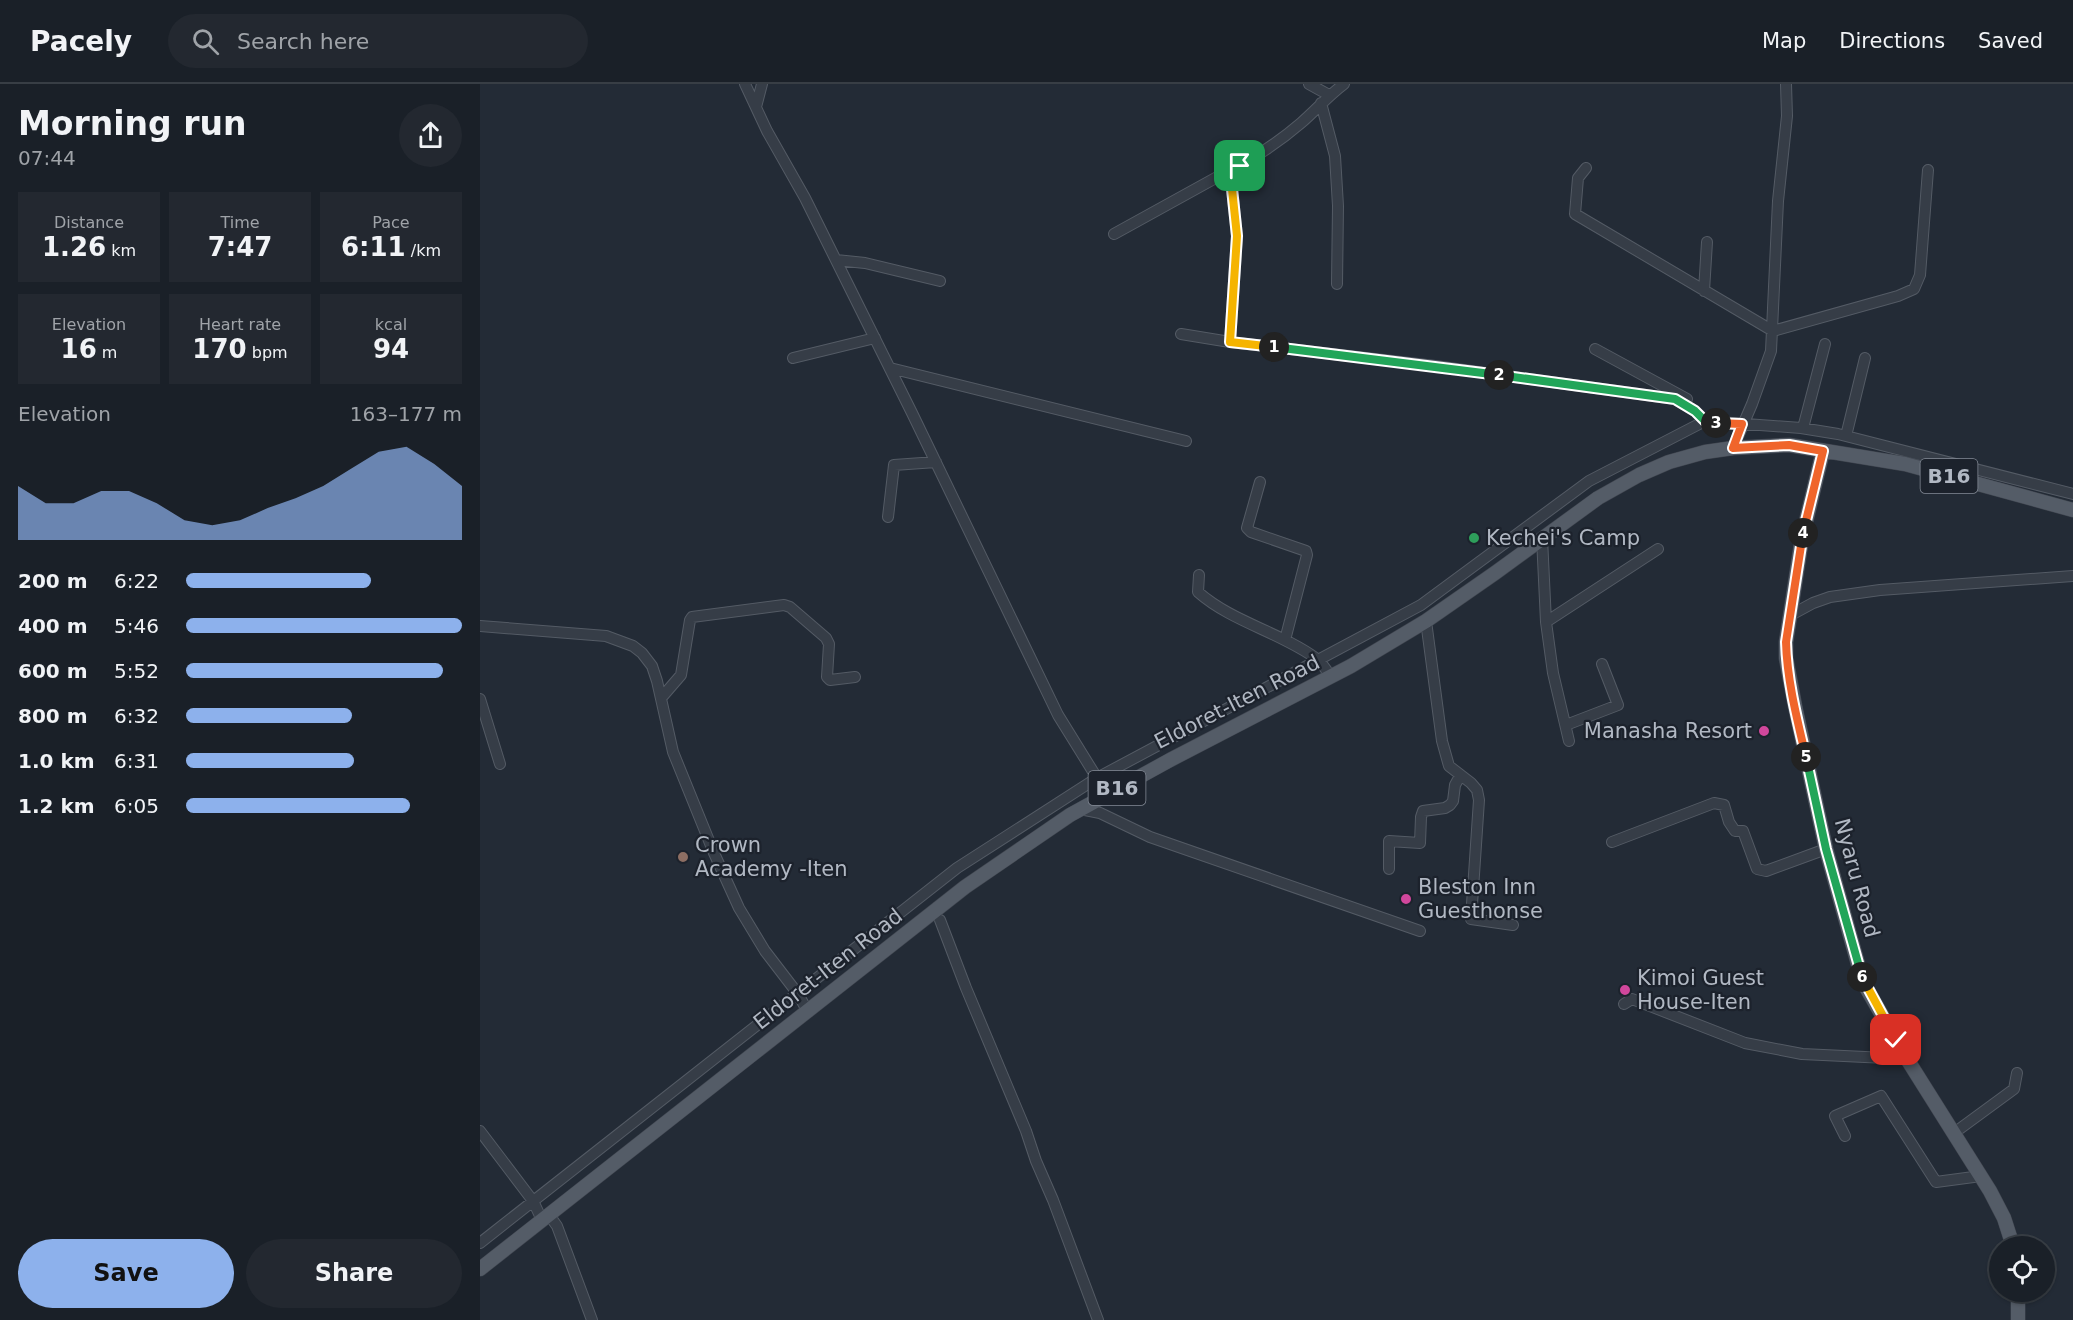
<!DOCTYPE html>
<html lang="en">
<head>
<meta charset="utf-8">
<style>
	:root { --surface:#1a2028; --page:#232830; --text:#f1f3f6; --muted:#9fa3a8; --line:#383e45; --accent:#8db1ec }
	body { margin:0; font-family:"DejaVu Sans",sans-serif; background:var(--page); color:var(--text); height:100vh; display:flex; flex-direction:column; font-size:22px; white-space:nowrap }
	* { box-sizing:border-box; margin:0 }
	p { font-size:20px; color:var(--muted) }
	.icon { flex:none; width:33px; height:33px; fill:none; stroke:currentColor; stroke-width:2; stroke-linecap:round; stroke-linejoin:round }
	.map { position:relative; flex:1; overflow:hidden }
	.drawer { display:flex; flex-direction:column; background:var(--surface); width:480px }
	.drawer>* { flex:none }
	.buttons { position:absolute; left:1509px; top:1152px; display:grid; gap:12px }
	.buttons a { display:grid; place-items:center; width:66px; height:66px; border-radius:50%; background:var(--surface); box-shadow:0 2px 4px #0004,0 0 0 2px var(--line); font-size:30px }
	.pin { position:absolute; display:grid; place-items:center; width:51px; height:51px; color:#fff; margin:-26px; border-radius:12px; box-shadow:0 3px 9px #0006 }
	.km { position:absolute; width:30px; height:30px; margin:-15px; border-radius:50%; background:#222; color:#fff; font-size:16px; line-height:30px; text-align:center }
	.round { display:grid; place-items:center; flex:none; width:63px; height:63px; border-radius:32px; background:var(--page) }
	.overview { display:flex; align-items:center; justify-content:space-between; height:102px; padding:0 18px }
	h1 { font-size:33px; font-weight:600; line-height:45px }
	.metrics { display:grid; grid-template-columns:repeat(3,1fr); gap:9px; height:102px; padding:6px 18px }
	.metrics div { display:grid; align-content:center; border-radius:0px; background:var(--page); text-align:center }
	.metrics b { font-size:26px; font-weight:600 }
	.metrics small { font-size:16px; font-weight:400 }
	.metrics p { font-size:16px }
	.chart { height:168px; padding:12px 18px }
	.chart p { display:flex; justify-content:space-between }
	.chart svg { width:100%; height:108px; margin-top:6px; fill:var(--accent); opacity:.7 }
	.primary-button { display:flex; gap:12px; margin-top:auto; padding:12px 18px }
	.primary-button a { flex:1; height:69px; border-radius:36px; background:var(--accent); color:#111; font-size:24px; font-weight:600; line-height:69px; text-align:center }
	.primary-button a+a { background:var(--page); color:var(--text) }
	ul { padding:0 18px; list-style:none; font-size:20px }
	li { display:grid; grid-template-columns:96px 72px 1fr; align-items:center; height:45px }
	li i { height:15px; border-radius:8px; background:var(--accent) }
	header { display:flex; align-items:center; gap:36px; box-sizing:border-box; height:84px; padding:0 30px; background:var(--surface); border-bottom:2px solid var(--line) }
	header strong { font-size:28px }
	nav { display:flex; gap:33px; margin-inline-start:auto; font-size:21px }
	.search { width:420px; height:54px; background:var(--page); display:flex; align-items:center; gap:15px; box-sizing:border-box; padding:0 21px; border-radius:33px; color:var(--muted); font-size:22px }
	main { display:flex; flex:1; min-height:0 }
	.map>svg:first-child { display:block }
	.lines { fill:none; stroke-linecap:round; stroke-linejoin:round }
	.minor-casing { stroke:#545b65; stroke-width:12 }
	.major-casing { stroke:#404650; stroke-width:15 }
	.minor { stroke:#363d47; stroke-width:10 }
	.major { stroke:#545c67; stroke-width:14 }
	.split-1-casing { stroke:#fff; stroke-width:12 }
	.split-2-casing { stroke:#fff; stroke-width:12 }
	.split-3-casing { stroke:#fff; stroke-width:12 }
	.split-4-casing { stroke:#fff; stroke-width:12 }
	.split-5-casing { stroke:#fff; stroke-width:12 }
	.split-6-casing { stroke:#fff; stroke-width:12 }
	.split-7-casing { stroke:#fff; stroke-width:12 }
	.split-1 { stroke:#f5b400; stroke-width:8 }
	.split-2 { stroke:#22a559; stroke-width:8 }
	.split-3 { stroke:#22a559; stroke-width:8 }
	.split-4 { stroke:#f0652b; stroke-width:8 }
	.split-5 { stroke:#f0652b; stroke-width:8 }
	.split-6 { stroke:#22a559; stroke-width:8 }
	.split-7 { stroke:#f5b400; stroke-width:8 }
	.leisure-dot { fill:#2e9e5b; stroke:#1c222c; stroke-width:2 }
	.hotel-dot { fill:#d1479c; stroke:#1c222c; stroke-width:2 }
	.education-dot { fill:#8d6e63; stroke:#1c222c; stroke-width:2 }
	.labels { text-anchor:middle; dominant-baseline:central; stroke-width:4.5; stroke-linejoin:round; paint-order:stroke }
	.shield { fill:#1c222c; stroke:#848b96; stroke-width:1.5 }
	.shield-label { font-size:20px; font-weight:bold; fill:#b1b8c3 }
	.poi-label { font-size:21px; fill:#b1b8c3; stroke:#1c222c; text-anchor:start }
	.street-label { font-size:21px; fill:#b1b8c3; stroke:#1c222c }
</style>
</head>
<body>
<header>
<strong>Pacely</strong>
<div class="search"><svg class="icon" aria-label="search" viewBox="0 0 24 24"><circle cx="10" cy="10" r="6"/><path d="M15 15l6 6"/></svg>Search here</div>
<nav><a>Map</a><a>Directions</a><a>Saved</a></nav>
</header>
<main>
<section class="drawer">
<div class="overview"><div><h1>Morning run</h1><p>07:44</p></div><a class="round"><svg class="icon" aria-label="share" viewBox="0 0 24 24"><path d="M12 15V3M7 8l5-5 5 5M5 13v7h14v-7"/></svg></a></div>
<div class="metrics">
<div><p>Distance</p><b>1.26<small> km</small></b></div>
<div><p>Time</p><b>7:47</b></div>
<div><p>Pace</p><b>6:11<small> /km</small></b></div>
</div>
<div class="metrics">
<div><p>Elevation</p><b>16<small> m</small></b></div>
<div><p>Heart rate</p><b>170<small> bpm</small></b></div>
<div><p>kcal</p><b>94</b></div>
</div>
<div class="chart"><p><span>Elevation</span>163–177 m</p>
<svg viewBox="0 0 160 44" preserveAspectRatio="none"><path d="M0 44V22L10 29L20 29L30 24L40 24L50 29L60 36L70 38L80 36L90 31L100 27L110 22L120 15L130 8L140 6L150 13L160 22V44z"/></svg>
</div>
<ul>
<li><b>200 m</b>6:22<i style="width:67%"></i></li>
<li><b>400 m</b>5:46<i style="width:100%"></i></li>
<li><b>600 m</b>5:52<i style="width:93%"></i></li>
<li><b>800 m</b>6:32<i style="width:60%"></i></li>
<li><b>1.0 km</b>6:31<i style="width:61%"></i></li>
<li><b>1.2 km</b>6:05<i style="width:81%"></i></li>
</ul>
<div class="primary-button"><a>Save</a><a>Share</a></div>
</section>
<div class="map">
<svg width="1593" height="1236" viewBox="0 0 1593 1236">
	<rect width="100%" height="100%" fill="#232b36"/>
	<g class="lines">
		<defs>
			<path id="minor" d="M265,0l22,47 38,67 107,215 146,302 39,63 7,18
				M829,0l20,11
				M841,19l14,53 3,50 -1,78
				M276,23l6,-23
				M1106,84l-8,10 -3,36 198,117 125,-35 16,-7 6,-14 8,-105
				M634,150l116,-64
				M356,176l29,3 75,18
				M1224,207l3,-49
				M701,250l49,8 205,24 240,33 20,12 10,10 96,7 37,6 235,60
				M750,258l7,-106 -7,-66c25,-12 50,-29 71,-47 15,-13 27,-27 43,-39
				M1115,265l92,50
				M313,274l82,-20
				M410,284l296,73
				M1323,344l22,-84
				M1366,352l19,-78
				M1253,364l19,-44 19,-53 7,-150 9,-85 -1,-32
				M780,398l-13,46 4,4 55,19 1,4 -22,85
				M408,433l6,-52 42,-3
				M1062,454l4,84 7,51 16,68
				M719,491l-1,17c34,30 82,40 119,67 5,4 10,12 14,18
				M1309,532l24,-13 17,-6 50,-7 193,-14
				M946,537l16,120 7,25 22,17 6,7 2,10 -8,119 42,6
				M1066,538l112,-73
				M0,542l126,10 27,10 9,7 10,13 5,15 16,71 41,101 25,55 26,43 33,43 10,18
				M182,613l19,-22 9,-55 2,-3 92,-12 6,2 36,31 3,6 -2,33 3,3 25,-3
				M0,615l20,65
				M1086,641l52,-20 -16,-41
				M600,725l20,4 50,24 270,94
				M1132,758l102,-39 10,2 5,17 6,9h8l14,38 9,2 60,-22
				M909,785v-28l31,2 1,-26 2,-6 22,-3 5,-3 3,-4 2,-16 5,-9
				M460,836l26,68 60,143 10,30 17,39 45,120
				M1144,920l8,-5 113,44 57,11 105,5
				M0,1047l53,70 9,19
				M1474,1049l60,-44 3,-16
				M1365,1052l-10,-20 46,-20 55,86 45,-6
				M69,1131l8,11 35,94
				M0,1159l477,-375 140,-90 324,-173 168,-124 116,-60"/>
			<path id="major" d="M1343,367l-21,87 -16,104v16l9,48 31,143 37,133 44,77 83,132 14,27 9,28
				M0,1185l485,-382 105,-72 100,-55 181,-94 75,-45 69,-48 103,-75 41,-23 30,-13 36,-10 28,-4 56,-3 116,19 168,46
				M1538,1208v28"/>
		</defs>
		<!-- minor casing -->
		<use href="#minor" class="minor-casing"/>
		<!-- major casing -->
		<use href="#major" class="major-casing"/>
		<!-- minor -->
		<use href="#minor" class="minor"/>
		<!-- major -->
		<use href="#major" class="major"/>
	</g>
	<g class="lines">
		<defs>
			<path id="split-1" d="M760,82l-10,4 7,66 -7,106 44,5"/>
			<path id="split-2" d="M794,263l225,28"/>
			<path id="split-3" d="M1019,291l176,24 20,12 10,10 11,2"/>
			<path id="split-4" d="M1236,339l26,1 -9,24 56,-3 34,6 -20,82"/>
			<path id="split-5" d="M1323,449l-17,109c1,38 11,77 20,115"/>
			<path id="split-6" d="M1326,673l20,92 36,128"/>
			<path id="split-7" d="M1382,893l34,63"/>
		</defs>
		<!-- split-1 casing -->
		<use href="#split-1" class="split-1-casing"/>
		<!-- split-2 casing -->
		<use href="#split-2" class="split-2-casing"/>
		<!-- split-3 casing -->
		<use href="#split-3" class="split-3-casing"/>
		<!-- split-4 casing -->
		<use href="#split-4" class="split-4-casing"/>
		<!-- split-5 casing -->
		<use href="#split-5" class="split-5-casing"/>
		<!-- split-6 casing -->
		<use href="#split-6" class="split-6-casing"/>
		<!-- split-7 casing -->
		<use href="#split-7" class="split-7-casing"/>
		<!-- split-1 -->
		<use href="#split-1" class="split-1"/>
		<!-- split-2 -->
		<use href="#split-2" class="split-2"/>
		<!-- split-3 -->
		<use href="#split-3" class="split-3"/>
		<!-- split-4 -->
		<use href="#split-4" class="split-4"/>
		<!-- split-5 -->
		<use href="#split-5" class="split-5"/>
		<!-- split-6 -->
		<use href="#split-6" class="split-6"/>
		<!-- split-7 -->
		<use href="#split-7" class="split-7"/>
	</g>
	<!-- markers -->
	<circle class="leisure-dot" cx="994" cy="454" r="6"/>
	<g class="hotel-dot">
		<circle cx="1284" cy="647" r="6"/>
		<circle cx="926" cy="815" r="6"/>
		<circle cx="1145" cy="906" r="6"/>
	</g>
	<circle class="education-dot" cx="203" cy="773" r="6"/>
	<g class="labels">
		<!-- shield labels -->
		<g class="shield">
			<rect x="1440.5" y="375" width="57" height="34" rx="4.5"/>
			<rect x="608.5" y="687" width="57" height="34" rx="4.5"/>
		</g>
		<g class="shield-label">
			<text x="1469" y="392">B16</text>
			<text x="637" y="704">B16</text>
		</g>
		<!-- poi labels -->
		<g class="poi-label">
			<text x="1006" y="454">Kechei's Camp</text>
			<text x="1272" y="647" text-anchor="end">Manasha Resort</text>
			<text x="215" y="761">Crown<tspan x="215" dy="24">Academy -Iten</tspan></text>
			<text x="938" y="803">Bleston Inn<tspan x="938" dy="24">Guesthonse</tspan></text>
			<text x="1157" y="894">Kimoi Guest<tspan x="1157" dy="24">House-Iten</tspan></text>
		</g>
		<!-- street labels -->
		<g class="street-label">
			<text transform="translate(757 618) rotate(-27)">Eldoret-Iten Road</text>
			<text transform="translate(1377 794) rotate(75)">Nyaru Road</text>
			<text transform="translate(348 885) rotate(-38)">Eldoret-Iten Road</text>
		</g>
	</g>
</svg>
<div class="buttons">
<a><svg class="icon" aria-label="locate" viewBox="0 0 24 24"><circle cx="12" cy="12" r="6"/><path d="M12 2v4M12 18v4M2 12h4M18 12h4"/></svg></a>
</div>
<div class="pin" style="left:760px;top:82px;background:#1e9e55"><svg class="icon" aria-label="arrive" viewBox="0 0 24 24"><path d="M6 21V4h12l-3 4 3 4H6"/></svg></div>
<div class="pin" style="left:1416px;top:956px;background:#d93025"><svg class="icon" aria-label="check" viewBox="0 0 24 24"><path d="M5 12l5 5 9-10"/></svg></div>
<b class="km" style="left:794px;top:263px">1</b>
<b class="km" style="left:1019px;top:291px">2</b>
<b class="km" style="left:1236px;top:339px">3</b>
<b class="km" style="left:1323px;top:449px">4</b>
<b class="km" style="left:1326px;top:673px">5</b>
<b class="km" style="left:1382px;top:893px">6</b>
</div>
</main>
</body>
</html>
